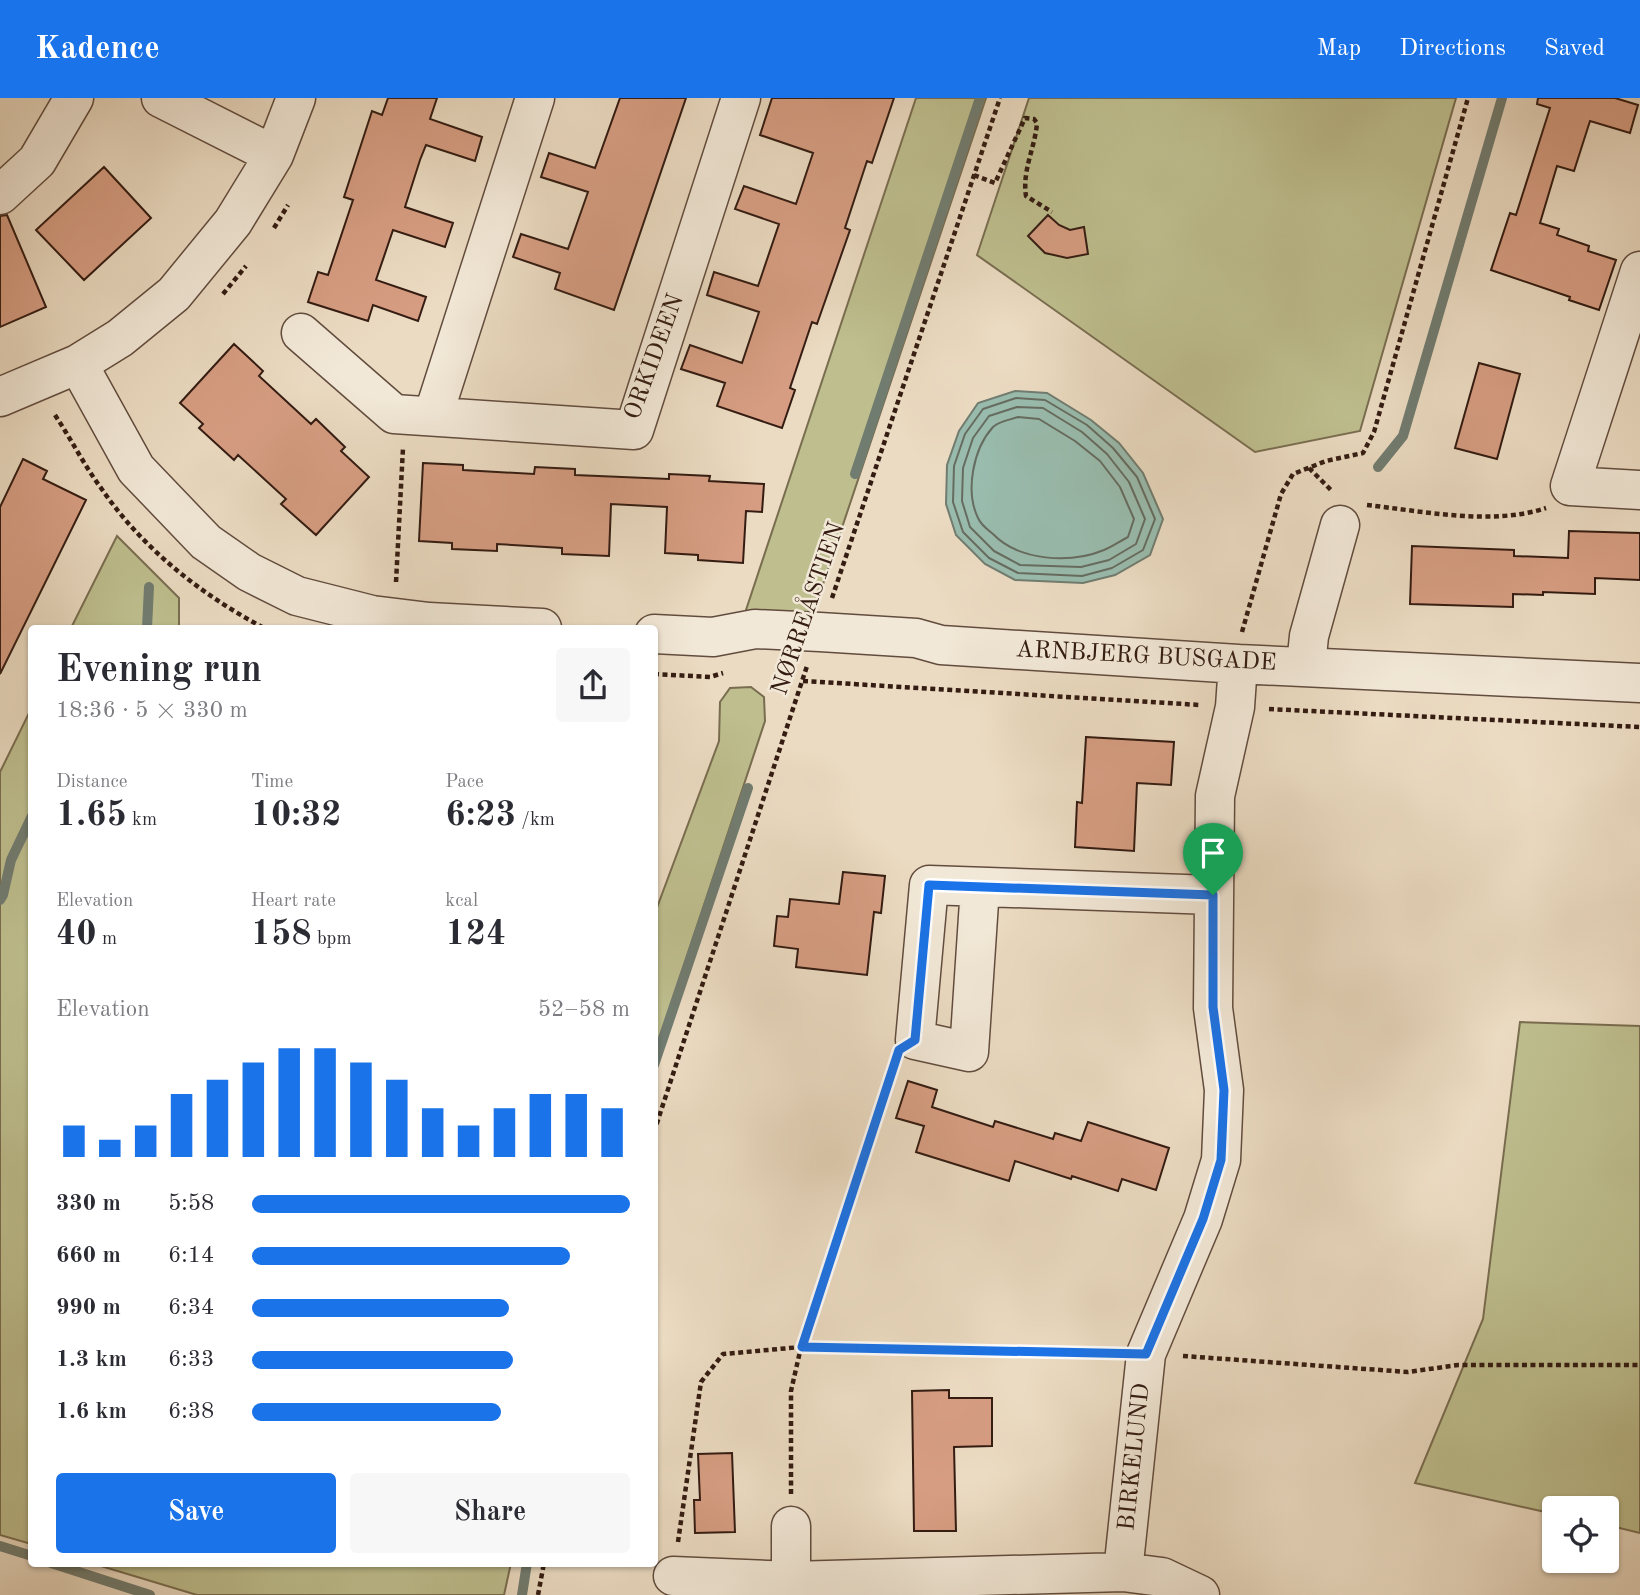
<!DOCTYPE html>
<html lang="en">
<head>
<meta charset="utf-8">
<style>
	:root { --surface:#fff; --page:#f7f7f7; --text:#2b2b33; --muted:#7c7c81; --accent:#1a73e8 }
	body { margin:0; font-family:"Old Standard TT",serif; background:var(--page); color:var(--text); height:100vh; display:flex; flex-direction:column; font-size:26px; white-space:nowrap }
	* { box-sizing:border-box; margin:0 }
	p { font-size:23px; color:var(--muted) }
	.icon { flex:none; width:38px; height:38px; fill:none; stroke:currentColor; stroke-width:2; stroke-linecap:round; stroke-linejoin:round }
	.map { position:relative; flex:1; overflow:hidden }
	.drawer { position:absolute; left:28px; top:527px; width:630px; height:942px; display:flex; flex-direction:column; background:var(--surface); border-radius:7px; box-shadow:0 2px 5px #0004 }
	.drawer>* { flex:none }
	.buttons { position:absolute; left:1542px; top:1398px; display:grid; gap:14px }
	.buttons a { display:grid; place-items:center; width:77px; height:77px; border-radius:7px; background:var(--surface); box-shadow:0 2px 5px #0004; font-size:35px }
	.pin { position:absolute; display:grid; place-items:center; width:60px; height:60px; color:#fff; margin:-72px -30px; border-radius:50% 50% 50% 0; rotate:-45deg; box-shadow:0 0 7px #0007 }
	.pin .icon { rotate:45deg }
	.round { display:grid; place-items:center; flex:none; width:74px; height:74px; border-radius:7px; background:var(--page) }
	.overview { display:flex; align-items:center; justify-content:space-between; height:119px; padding:0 28px }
	h1 { font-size:38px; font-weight:600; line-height:52px }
	.metrics { display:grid; grid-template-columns:repeat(3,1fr); gap:10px; height:119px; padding:7px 28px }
	.metrics div { display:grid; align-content:center }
	.metrics b { font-size:35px; font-weight:600 }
	.metrics small { font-size:19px; font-weight:400 }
	.metrics p { font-size:19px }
	.chart { height:196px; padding:14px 28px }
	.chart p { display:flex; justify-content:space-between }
	.chart svg { width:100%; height:126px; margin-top:7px; stroke:var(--accent); stroke-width:6 }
	.cta { display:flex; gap:14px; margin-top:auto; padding:14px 28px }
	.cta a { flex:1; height:80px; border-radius:7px; background:var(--accent); color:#fff; font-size:28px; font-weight:600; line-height:80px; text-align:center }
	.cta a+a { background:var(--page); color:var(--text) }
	ul { padding:0 28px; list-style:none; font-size:23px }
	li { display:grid; grid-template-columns:112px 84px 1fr; align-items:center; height:52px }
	li i { height:18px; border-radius:9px; background:var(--accent) }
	header { display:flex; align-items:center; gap:42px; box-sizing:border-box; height:98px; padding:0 35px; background:var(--accent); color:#fff }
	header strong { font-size:33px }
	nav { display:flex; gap:38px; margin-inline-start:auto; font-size:24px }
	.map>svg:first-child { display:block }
	.green { fill:#bebe8e; stroke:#796d50; stroke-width:2 }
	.water { fill:#99bcae; stroke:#717c70; stroke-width:2 }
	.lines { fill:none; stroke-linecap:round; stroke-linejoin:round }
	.shore { stroke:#666c60; stroke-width:2 }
	.stream { stroke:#717c70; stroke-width:10 }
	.building { fill:#d69d82; stroke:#341c12; stroke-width:2 }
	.minor-casing { stroke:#624c3e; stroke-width:41 }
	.path { stroke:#341c12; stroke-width:4.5; stroke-dasharray:5 3.5; stroke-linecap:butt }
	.minor { stroke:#f2e8d7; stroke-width:38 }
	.route-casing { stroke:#fff; stroke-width:14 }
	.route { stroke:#1a73e8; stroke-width:9 }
	.labels { text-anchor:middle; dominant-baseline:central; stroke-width:5; stroke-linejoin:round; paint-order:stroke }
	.street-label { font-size:24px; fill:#341c12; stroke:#f2e8d7 }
</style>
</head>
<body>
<header>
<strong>Kadence</strong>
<nav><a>Map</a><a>Directions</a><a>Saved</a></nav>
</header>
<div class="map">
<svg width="1640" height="1497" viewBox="0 0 1640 1497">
	<rect width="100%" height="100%" fill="#ebdbc2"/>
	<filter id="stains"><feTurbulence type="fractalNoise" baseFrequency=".00286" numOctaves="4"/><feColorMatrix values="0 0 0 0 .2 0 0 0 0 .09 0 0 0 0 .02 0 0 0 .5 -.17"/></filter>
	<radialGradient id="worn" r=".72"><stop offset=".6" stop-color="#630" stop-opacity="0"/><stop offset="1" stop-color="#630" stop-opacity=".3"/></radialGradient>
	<!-- green -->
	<path class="green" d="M916,0h70l-175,522 -67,-4z
		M1029,0h427l-96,333 -105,21 -278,-197z
		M117,438l62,62v30h-108z
		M751,589l13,10 1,24 -110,332v-140l64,-172 1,-39 10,-14z
		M31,611v835l-31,-9v-763z
		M1520,924l120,4v507l-33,-8 -1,-17h-52v6l-139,-31 68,-164z
		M91,1465h420l-7,32h-307z"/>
	<!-- water -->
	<path class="water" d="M1015,293l32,2 44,27 28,23 24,30 20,46 -13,36 -35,20 -32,8 -68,-3 -30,-16 -29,-29 -10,-31 1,-39 12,-34 19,-28z"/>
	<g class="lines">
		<!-- shore -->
		<path class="shore" d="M1016,300l29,2 42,25 26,23 24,29 18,42 -12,31 -31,18 -30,8 -64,-3 -29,-15 -26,-26 -10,-30 1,-36 11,-32 18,-25z
			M1017,309l26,1 39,24 25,22 22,28 16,37 -9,25 -27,16 -28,7 -61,-2 -26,-14 -24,-24 -8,-26 1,-33 10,-30 16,-22z
			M1018,319l21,2 36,22 25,20 20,26 14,32 -6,18c-8,4 -16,10 -24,13 -34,14 -85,11 -111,-16 -5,-4 -12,-9 -15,-16 -13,-27 -5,-69 15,-91 6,-6 17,-7 25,-10z"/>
		<!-- stream -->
		<path class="stream" d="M1378,369l25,-31 99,-338
			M855,376l125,-376
			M147,530l2,-41
			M0,802l3,-5 8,-35 21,-44
			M654,967l94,-277
			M0,1448l32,10
			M51,1465l99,32
			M522,1497l5,-32"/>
	</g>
	<!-- building -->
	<path class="building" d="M388,0h49l-7,21 52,18 -7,24 -49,-16 -6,15 -15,47 48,16 -8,24 -52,-17 -17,50 50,17 -8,24 -45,-16 -5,16 -60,-19 10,-30 10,3 25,-75 -9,-3 28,-86 10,4z
		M620,0h66l-72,212 -59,-21 5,-16 -47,-16 8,-23 47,15 20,-57 -47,-15 8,-24 46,15z
		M772,0h122l-22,65 -5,-2 -22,67 5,2 -33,94 -5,-2 -22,66 5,2 -13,38 -65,-22 8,-23 -44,-14 9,-24 52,18 17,-51 -52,-17 7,-23 44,14 21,-62 -44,-15 9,-23 52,18 17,-51 -53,-18z
		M1538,0h77l23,7 -8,28 -40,-12 -16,50 -17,-5 -17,57 19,6 -2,6 32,11 -1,5 28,9 -17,50 -30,-10 1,-3 -79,-27 19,-57 6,2 34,-107 -13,-4z
		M104,69l47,51 -67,62 -48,-50z
		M7,117l39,92 -46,20v-111z
		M1048,117l11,10 11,5 14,-3 4,27 -21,4 -22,-5 -17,-17z
		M234,246l29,27 -4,5 52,48 5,-5 29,28 -4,4 28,26 -53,58 -35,-31 5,-5 -48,-44 -4,5 -35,-32 4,-4 -23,-21z
		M1479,265l41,11 -23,85 -42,-11z
		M23,361l24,12 -4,8 43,21 -86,174v-167z
		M423,365l40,2v5l71,4 1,-7 40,2v6l94,4v-5l41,2 -1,5 55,3 -2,28 -16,-1 -3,52 -45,-3v-5l-33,-2 2,-46 -56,-3 -2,52 -47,-2v-6l-65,-4v7l-45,-2v-6l-33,-2z
		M1569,433l71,2v47l-45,-2v16l-52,-2v3l-30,-1v13l-103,-3 2,-58 102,4v6l54,2z
		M1086,639l88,5 -3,43 -34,-2 -3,68 -59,-4 2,-45 5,1z
		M843,774l42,4 -4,37 -7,-1 -7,63 -71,-8 2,-18 -24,-3 3,-30 11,1 2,-18 49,5z
		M908,983l29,9 -5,17 61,20 2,-6 58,18 2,-6 26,8 7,-19 81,26 -13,42 -34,-11 -4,12 -46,-15 -1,3 -56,-18 -6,20 -93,-29 8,-26 -28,-8z
		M949,1292v8h43v48l-38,1 2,84h-42l-2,-140z
		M732,1355l3,79 -40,1 -1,-33h6l-2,-46z"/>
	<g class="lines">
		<defs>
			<path id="minor" d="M161,0l113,57
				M0,97l37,-34 37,-63
				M1640,173l-70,215 70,4
				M301,235l93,81 240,16 107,-332
				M78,266l58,105 70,73 43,30 48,24 75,19 57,7 113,6
				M0,299l78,-33 42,-26 54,-44 59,-72 41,-67 22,-57
				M433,318l102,-318
				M654,536l59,3 42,-8 65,3 96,6 25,7 297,19 402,19
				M1306,568l3,-30 31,-111
				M980,789l-11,165 -54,-12 14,-155 284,10
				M1123,1474l39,5 38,18
				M673,1478l118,5 332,-9 23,-218 57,-135 18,-59 3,-70 -11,-82 2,-212 20,-89 3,-43
				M791,1483v-55"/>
		</defs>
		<!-- minor casing -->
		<use href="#minor" class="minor-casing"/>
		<!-- path -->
		<path class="path" d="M974,77l21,8 30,-65 9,1 3,4c-2,25 -15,47 -11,73l26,16
			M274,130l14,-23
			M223,196l23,-28
			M55,317c16,24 29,50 46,73 41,60 99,106 163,140
			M1309,370l24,24
			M1367,407c55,6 125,21 179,3
			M396,484l7,-134
			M832,500l168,-500
			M1242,534l39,-138 12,-20 33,-13 37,-8 11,-21 94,-334
			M654,576l56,3 13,-4
			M803,583l397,24
			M1269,611l371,18
			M654,1034l153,-466
			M1183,1258l225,16 50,-7h182
			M791,1396v-103l10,-44 93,-280
			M678,1444l23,-160 22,-28 78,-7 310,6
			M538,1497l6,-32"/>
		<!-- minor -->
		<use href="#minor" class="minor"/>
	</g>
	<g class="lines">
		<defs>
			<path id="route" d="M929,787l284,10v112l11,83 -3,70 -18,59 -57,135 -344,-7 97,-297 16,-10z"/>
		</defs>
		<!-- route casing -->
		<use href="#route" class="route-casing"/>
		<!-- route -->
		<use href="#route" class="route"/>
	</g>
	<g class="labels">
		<!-- street labels -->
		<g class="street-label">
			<text transform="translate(655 259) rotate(-70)">ORKIDEEN</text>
			<text transform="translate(809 511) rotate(-71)">NØRREÅSTIEN</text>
			<text transform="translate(1146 559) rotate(3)">ARNBJERG BUSGADE</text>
			<text transform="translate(1135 1359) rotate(-84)">BIRKELUND</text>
		</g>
	</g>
	<rect width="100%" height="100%" filter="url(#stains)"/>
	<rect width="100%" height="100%" fill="url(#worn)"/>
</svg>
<div class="buttons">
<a><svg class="icon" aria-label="locate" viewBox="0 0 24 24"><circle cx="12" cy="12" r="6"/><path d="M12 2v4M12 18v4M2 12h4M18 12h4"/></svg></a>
</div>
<div class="pin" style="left:1213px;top:797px;background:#1e9e55"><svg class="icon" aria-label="arrive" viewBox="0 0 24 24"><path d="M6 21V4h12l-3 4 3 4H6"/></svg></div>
<section class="drawer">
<div class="overview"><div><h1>Evening run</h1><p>18:36 · 5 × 330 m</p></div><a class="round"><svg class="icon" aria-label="share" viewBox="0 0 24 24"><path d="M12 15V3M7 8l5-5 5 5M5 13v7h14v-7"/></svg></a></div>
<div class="metrics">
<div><p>Distance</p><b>1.65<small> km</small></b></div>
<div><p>Time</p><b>10:32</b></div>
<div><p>Pace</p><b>6:23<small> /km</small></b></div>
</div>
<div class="metrics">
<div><p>Elevation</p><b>40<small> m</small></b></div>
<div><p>Heart rate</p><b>158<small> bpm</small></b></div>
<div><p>kcal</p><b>124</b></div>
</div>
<div class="chart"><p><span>Elevation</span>52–58 m</p>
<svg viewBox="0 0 160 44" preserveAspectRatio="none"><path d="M5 44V33M15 44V38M25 44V33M35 44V22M45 44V17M55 44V11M65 44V6M75 44V6M85 44V11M95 44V17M105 44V27M115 44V33M125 44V27M135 44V22M145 44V22M155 44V27"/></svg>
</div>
<ul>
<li><b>330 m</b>5:58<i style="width:100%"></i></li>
<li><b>660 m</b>6:14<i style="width:84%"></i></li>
<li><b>990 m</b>6:34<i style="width:68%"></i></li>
<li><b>1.3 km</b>6:33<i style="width:69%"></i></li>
<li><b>1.6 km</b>6:38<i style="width:66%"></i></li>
</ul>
<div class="cta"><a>Save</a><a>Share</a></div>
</section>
</div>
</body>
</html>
